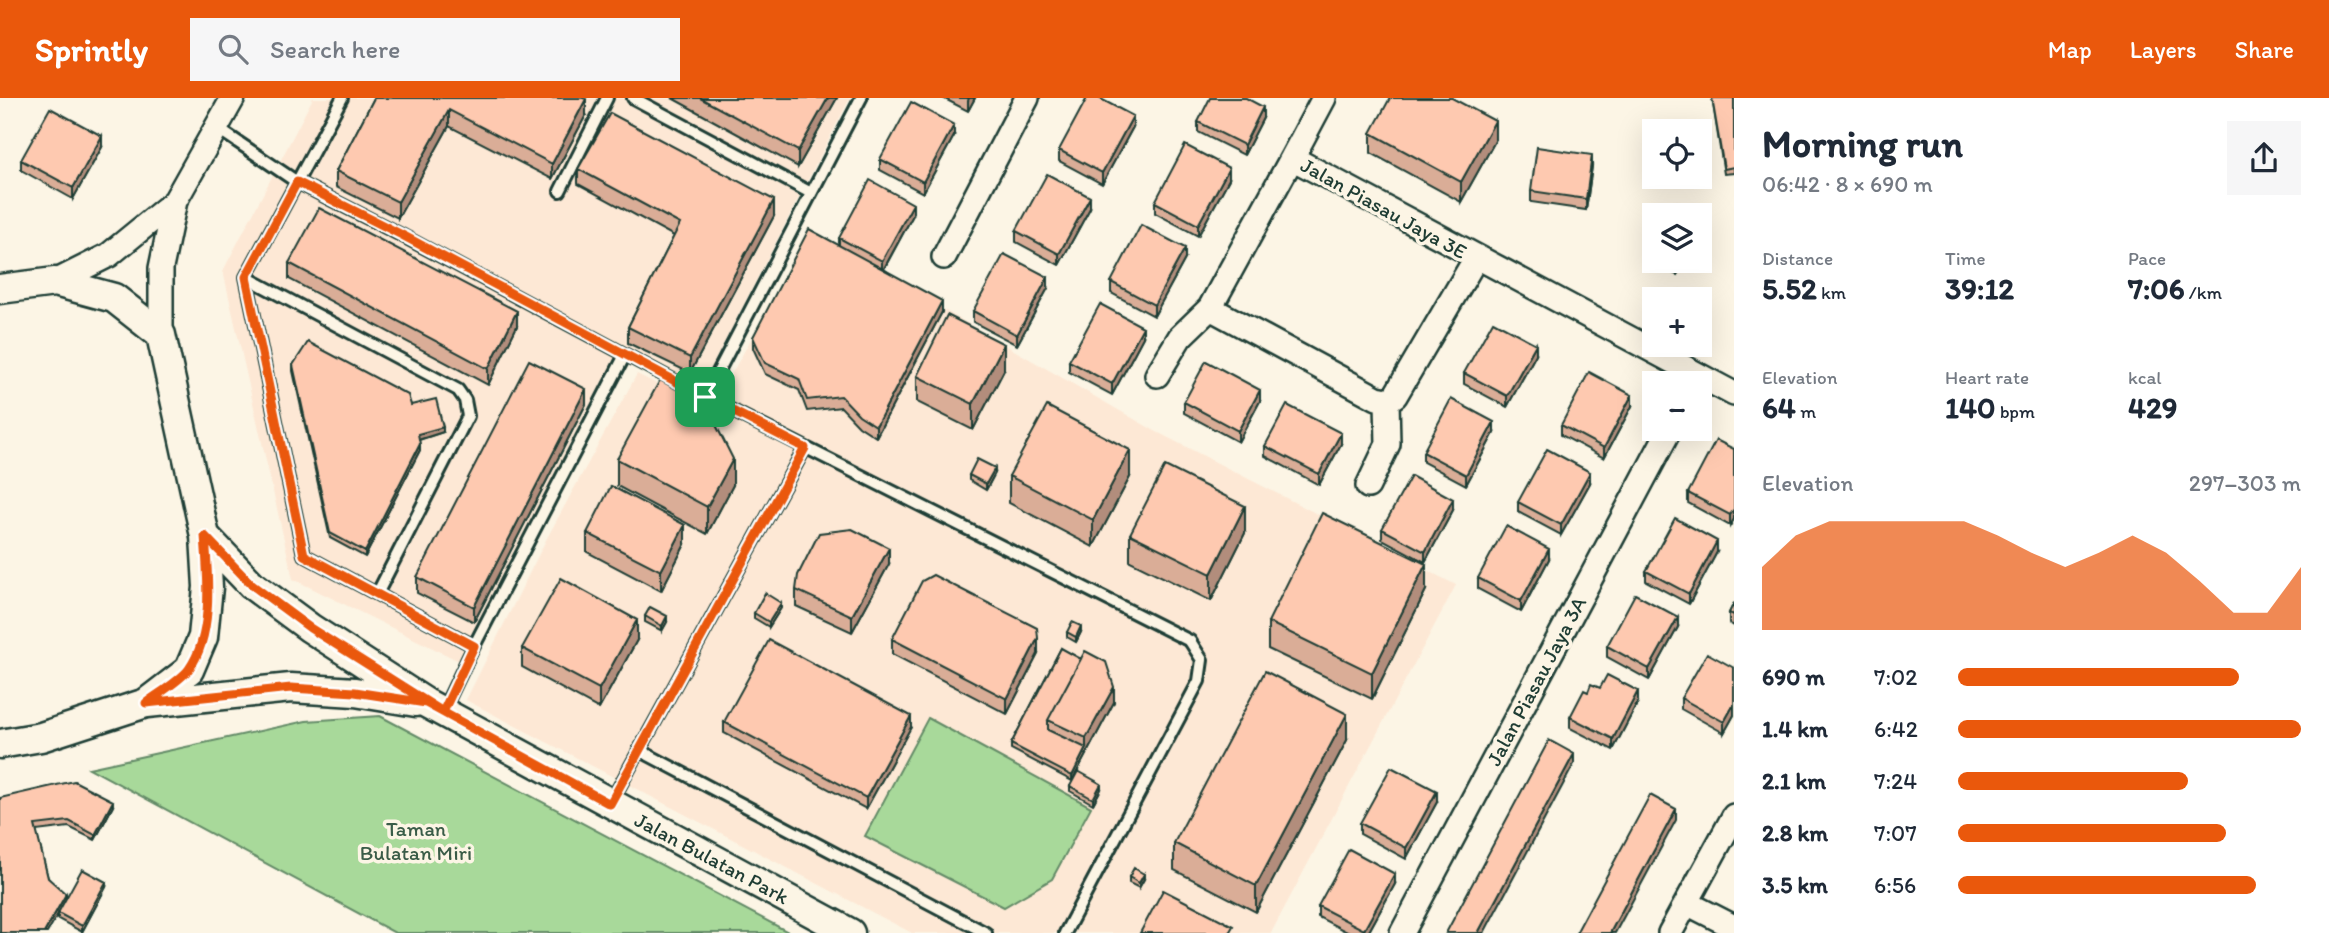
<!DOCTYPE html>
<html lang="en">
<head>
<meta charset="utf-8">
<style>
	:root { --surface:#fff; --page:#f6f6f7; --text:#1f2937; --muted:#747a83; --accent:#ea580c }
	body { margin:0; font-family:Itim,sans-serif; background:var(--page); color:var(--text); height:100vh; display:flex; flex-direction:column; font-size:26px; white-space:nowrap }
	* { box-sizing:border-box; margin:0 }
	p { font-size:23px; color:var(--muted) }
	.icon { flex:none; width:38px; height:38px; fill:none; stroke:currentColor; stroke-width:2; stroke-linecap:round; stroke-linejoin:round }
	.map { position:relative; flex:1; overflow:hidden }
	.panel { display:flex; flex-direction:column; background:var(--surface); width:595px }
	.panel>* { flex:none }
	.tools { position:absolute; left:1642px; top:21px; display:grid; gap:14px }
	.tools a { display:grid; place-items:center; width:70px; height:70px; border-radius:0px; background:var(--surface); box-shadow:0 7px 28px #0002; font-size:35px }
	.pin { position:absolute; display:grid; place-items:center; width:60px; height:60px; color:#fff; margin:-30px; border-radius:14px; box-shadow:0 4px 10px #0006 }
	.round { display:grid; place-items:center; flex:none; width:74px; height:74px; border-radius:0px; background:var(--page) }
	.head { display:flex; align-items:center; justify-content:space-between; height:119px; padding:0 28px }
	h1 { font-size:38px; font-weight:800; line-height:52px }
	.stats { display:grid; grid-template-columns:repeat(3,1fr); gap:10px; height:119px; padding:7px 28px }
	.stats div { display:grid; align-content:center }
	.stats b { font-size:30px; font-weight:800 }
	.stats small { font-size:19px; font-weight:400 }
	.stats p { font-size:19px }
	.chart { height:196px; padding:14px 28px }
	.chart p { display:flex; justify-content:space-between }
	.chart svg { width:100%; height:126px; margin-top:7px; fill:var(--accent); opacity:.7 }
	ul { padding:0 28px; list-style:none; font-size:23px }
	li { display:grid; grid-template-columns:112px 84px 1fr; align-items:center; height:52px }
	li i { height:18px; border-radius:9px; background:var(--accent) }
	header { display:flex; align-items:center; gap:42px; box-sizing:border-box; height:98px; padding:0 35px; background:var(--accent); color:#fff }
	header strong { font-size:33px }
	nav { display:flex; gap:38px; margin-inline-start:auto; font-size:24px }
	.search { width:490px; height:63px; background:var(--page); display:flex; align-items:center; gap:18px; box-sizing:border-box; padding:0 24px; border-radius:0px; color:var(--muted); font-size:26px }
	main { display:flex; flex:1; min-height:0 }
	.map>svg:first-child { display:block }
	.built { fill:#fde8d5 }
	.green { fill:#a8d99a; stroke:#648b67; stroke-width:2 }
	.lines { fill:none; stroke-linecap:round; stroke-linejoin:round }
	.service-casing { stroke:#1f3d34; stroke-width:16 }
	.minor-casing { stroke:#1f3d34; stroke-width:28 }
	.tertiary-casing { stroke:#1f3d34; stroke-width:33 }
	.service { stroke:#fcf5e5; stroke-width:10 }
	.minor { stroke:#fcf5e5; stroke-width:23 }
	.tertiary { stroke:#fcf5e5; stroke-width:28 }
	.wall { fill:#daad97; stroke:#1f3d34; stroke-width:2 }
	.shaded-wall { fill:#b28d7b; stroke:#1f3d34; stroke-width:2 }
	.building { fill:#fec9b0; stroke:#1f3d34; stroke-width:2 }
	.route-casing { stroke:#fff; stroke-width:14 }
	.route { stroke:#ea580c; stroke-width:9 }
	.labels { text-anchor:middle; dominant-baseline:central; stroke-width:7; stroke-linejoin:round; paint-order:stroke }
	.street-label { font-size:21px; fill:#1f3d34; stroke:#fcf5e5 }
	.park-label { font-size:21px; fill:#3a5c48; stroke:#fcf5e5 }
</style>
</head>
<body>
<header>
<strong>Sprintly</strong>
<div class="search"><svg class="icon" aria-label="search" viewBox="0 0 24 24"><circle cx="10" cy="10" r="6"/><path d="M15 15l6 6"/></svg>Search here</div>
<nav><a>Map</a><a>Layers</a><a>Share</a></nav>
</header>
<main>
<div class="map">
<svg width="1734" height="835" viewBox="0 0 1734 835">
	<rect width="100%" height="100%" fill="#fcf5e5"/>
	<filter id="ink" filterUnits="userSpaceOnUse"><feTurbulence type="fractalNoise" baseFrequency=".0143" numOctaves="2"/><feDisplacementMap in="SourceGraphic" scale="14" xChannelSelector="R" yChannelSelector="G"/><feConvolveMatrix kernelMatrix="1 2 1 2 8 2 1 2 1" color-interpolation-filters="sRGB"/></filter>
	<g filter="url(#ink)">
		<!-- built -->
		<path class="built" d="M313,0h537l-149,290 -78,-39 -162,313 -168,-83 -70,-308z
			M810,135l345,198 301,154 -185,348h-359l-446,-233 81,-162 90,-164 74,37z"/>
		<!-- green -->
		<path class="green" d="M380,618l410,217h-395l-306,-165 217,-47z
			M928,620l163,89 -39,72 -48,28 -139,-71z"/>
		<g class="lines">
			<defs>
				<path id="service" d="M342,0l-96,179 58,278 170,91
					M633,0l178,95
					M217,30l80,54 106,54 302,161 485,244 12,19 -3,21 -134,252
					M560,93l47,-93
					M246,179l212,113 7,10 3,16 -91,178
					M705,299l156,-299
					M443,613l31,-65 151,-291
					M639,652l347,183
					M611,704l194,-354"/>
				<path id="minor" d="M1324,0l-32,60 442,236
					M1292,60l-82,150 167,90 10,2 8,-4 81,-138
					M944,159l83,-159
					M55,184l54,-27 66,-54
					M161,237v-67l14,-67 58,-103
					M1157,277l23,-38 30,-29
					M1368,388l20,-42 -1,-44
					M1687,805l47,24
					M1402,835l268,-504
					M1670,835l64,-117"/>
				<path id="tertiary" d="M0,191l55,-7 59,16 47,37 44,201 3,51 -5,50 -14,33 -43,33 -105,34 -41,7
					M205,438l47,49 58,43 116,75 424,230
					M147,605l144,-15 64,4 61,10"/>
			</defs>
			<!-- service casing -->
			<use href="#service" class="service-casing"/>
			<!-- minor casing -->
			<use href="#minor" class="minor-casing"/>
			<!-- tertiary casing -->
			<use href="#tertiary" class="tertiary-casing"/>
			<!-- service -->
			<use href="#service" class="service"/>
			<!-- minor -->
			<use href="#minor" class="minor"/>
			<!-- tertiary -->
			<use href="#tertiary" class="tertiary"/>
		</g>
		<!-- wall -->
		<path class="wall" d="M374,0l212,17 -34,64 -103,-53 -51,92 -62,-31v-16z
			M672,0h165l-39,69z
			M943,0h32l-7,13z
			M1712,0h22v75l-10,1z
			M1263,20l-19,37 -46,-23v-10z
			M1133,29l-31,57 -43,-23v-11z
			M1371,35l124,8 -34,61 -90,-49z
			M954,38l-31,57 -43,-23v-11z
			M102,49l-29,52 -52,-29v-10z
			M1592,68l-6,44 -55,-8v-11z
			M578,71l196,47 -84,157 -62,-30v-16l46,-91 -96,-52z
			M1229,81l-31,57 -43,-23v-11z
			M1090,110l-31,57 -43,-23v-11z
			M913,117l-29,54 58,43 -66,125 -17,-11 -18,-19 -34,4 -8,-21 -34,-16 -12,-26v-11l86,-92v-7z
			M1185,161l-31,57 -43,-23v-11z
			M1656,163h28l-7,14 -21,-9z
			M289,165l228,63 -29,59 -199,-106z
			M1048,190l-31,57 -44,-23v-11z
			M1143,239l-31,58 -43,-23v-11z
			M1536,256l-29,53 -43,-23v-11z
			M293,267l118,40 32,27 -24,8 1,10 -55,107 -35,-19 -37,-167z
			M1004,272l-31,60 -56,-28v-26z
			M1260,303l-22,41 -54,-29v-11z
			M586,306l-112,218 -57,-29v-16z
			M1632,308l-28,52 -43,-23v-10z
			M1494,335l-28,52 -43,-23v-10z
			M1341,346l-22,41 -54,-29v-10z
			M1734,351v70l-4,7 -42,-23v-10z
			M617,361l116,26 -26,49 -90,-48z
			M995,375l-9,17 -17,-10v-5z
			M1009,378l121,1 -37,70 -84,-44z
			M1590,385l-29,52 -43,-23v-10z
			M1453,412l-28,52 -43,-23v-10z
			M587,435l98,11 -24,47 -74,-39z
			M1245,435l-34,68 -81,-40v-27z
			M1717,454l-28,52 -43,-23v-10z
			M1549,461l-28,53 -43,-23v-11z
			M889,466l-37,68 -56,-26v-16z
			M1426,492l-54,109 -104,-50v-27z
			M1734,505v23l-5,-3v-10z
			M781,510l-12,19 -15,-9v-5z
			M645,518l22,6 -5,9 -17,-9z
			M1678,529l-29,53 -42,-23v-11z
			M1067,534h14l-5,10 -9,-5z
			M892,541l146,15 -31,60 -115,-60z
			M637,542l-38,69 -77,-42v-19z
			M1061,550l53,54 -42,79 -61,-32v-5z
			M1734,570v47l-10,18 -43,-24v-11z
			M1600,590l38,14 -25,48 -43,-22v-11l18,-25z
			M724,624l187,5 -45,82 -142,-76z
			M1347,642l-91,172 -82,-42v-27z
			M1070,688l31,3 -8,15 -23,-13z
			M0,700l113,8 -18,34 -26,-13 -33,4 12,47 18,21 40,-12 -24,45 -24,-13v-6z
			M1437,704l-31,57 -46,-25v-11z
			M1129,779l15,2 -5,9 -10,-5z
			M1395,786l-27,49h-19l-31,-16v-11z"/>
		<!-- shaded-wall -->
		<path class="shaded-wall" d="M828,0h9l-39,69v-16z
			M969,0h6l-7,13v-10z
			M586,1v16l-34,64v-15z
			M1263,9v11l-19,37v-10z
			M449,12v16l-51,92v-16z
			M1133,18v11l-31,57v-11z
			M1495,23v20l-34,61v-20z
			M954,27v11l-31,57v-11z
			M102,38v11l-29,52v-11z
			M1592,57v11l-6,44v-11z
			M1229,70v11l-31,57v-11z
			M1090,99v11l-31,57v-11z
			M774,102v16l-84,157v-15z
			M913,106v11l-31,57v-11z
			M1185,150v11l-31,57v-11z
			M1681,163h3l-7,14v-5z
			M1048,179v11l-31,57v-10z
			M942,203v11l-66,125v-11z
			M517,213v15l-29,59v-16z
			M1143,229v10l-31,58v-11z
			M1004,246v26l-31,60v-26z
			M1536,246v10l-29,53v-11z
			M586,291v15l-112,218v-15z
			M1260,292v11l-22,41v-11z
			M1632,297v11l-28,52v-10z
			M1494,324v11l-28,52v-10z
			M443,329v5l-25,8v-6z
			M1341,335v11l-22,41v-11z
			M420,346v6l-55,107v-5z
			M1130,352v27l-37,70v-27z
			M733,361v26l-26,49v-27z
			M995,370v5l-9,17v-6z
			M1590,374v11l-29,52v-10z
			M1453,401v11l-28,52v-10z
			M1245,408v27l-34,68v-27z
			M1734,411v10l-4,7v-11z
			M685,427v19l-24,47v-20z
			M1717,443v11l-28,52v-10z
			M889,450v16l-37,68v-16z
			M1549,451v10l-28,53v-11z
			M1426,466v26l-54,109v-26z
			M781,505v5l-12,19v-5z
			M667,518v6l-5,9v-5z
			M1678,519v10l-29,53v-11z
			M637,522v20l-38,69v-20z
			M1081,528v6l-5,10v-5z
			M1038,540v16l-31,60v-15z
			M1114,589v15l-42,79v-5l14,-28v-10z
			M1638,593v11l-25,48v-11z
			M1734,606v11l-10,18v-11z
			M1347,616v26l-91,172v-26z
			M911,618v11l-45,82v-11z
			M1574,656v10l-90,169h-6z
			M1101,686v5l-8,15v-5z
			M1437,693v11l-31,57v-11z
			M113,703v5l-18,34v-5z
			M1676,711v11l-61,113h-5z
			M1144,776v5l-5,9v-5z
			M1395,776v10l-27,49h-4v-3z
			M106,784v5l-24,45v-6z
			M66,796v6l-19,33h-3z"/>
		<!-- building -->
		<path class="building" d="M374,0h209l3,1 -34,65 -103,-54 -51,92 -62,-31z
			M700,0h128l-30,53z
			M1087,0h12l34,18 -31,57 -43,-23z
			M1210,0h36l17,9 -19,38 -46,-23z
			M1390,0h62l43,23 -34,61 -90,-49z
			M1712,0h22v69l-10,2z
			M911,4l43,23 -31,57 -43,-23z
			M50,10l52,28 -29,52 -52,-28z
			M610,15l164,87 -84,158 -62,-31 52,-103 -102,-55z
			M1185,47l44,23 -31,57 -43,-23z
			M1537,49l55,8 -6,44 -55,-8z
			M1047,76l43,23 -31,57 -43,-23z
			M870,82l43,24 -31,57 -43,-23z
			M319,110l198,103 -29,58 -199,-106z
			M1141,127l44,23 -31,57 -43,-23z
			M809,131l133,72 -66,125 -17,-11 -18,-19 -34,4 -8,-21 -34,-16 -12,-26z
			M1004,156l44,23 -31,58 -44,-24z
			M1657,163h24l-4,9z
			M1100,206l43,23 -31,57 -43,-23z
			M947,217l57,29 -31,60 -56,-28z
			M1493,223l43,23 -29,52 -43,-23z
			M308,244l100,53 3,10 25,-6 7,28 -25,7 2,10 -55,108 -35,-19 -37,-168z
			M529,262l57,29 -112,218 -57,-30z
			M1206,263l54,29 -22,41 -54,-29z
			M1589,274l43,23 -28,53 -43,-23z
			M660,282l46,25 27,54 -26,48 -90,-48z
			M1451,301l43,23 -28,53 -43,-23z
			M1287,307l54,28 -22,41 -54,-28z
			M1047,308l83,44 -37,70 -84,-44z
			M1716,342l18,9v60l-4,6 -42,-22z
			M1547,351l43,23 -29,53 -43,-23z
			M977,361l18,9 -9,16 -17,-9z
			M1165,368l80,40 -34,68 -81,-40z
			M1411,378l42,23 -28,53 -43,-23z
			M611,388l74,39 -24,46 -74,-38z
			M1322,415l104,51 -54,109 -104,-51z
			M1675,420l42,23 -28,53 -43,-23z
			M1506,428l43,23 -28,52 -43,-23z
			M852,431l37,19 -37,68 -56,-26 2,-15 21,-42z
			M933,477l104,53 1,10 -31,61 -115,-60 30,-58z
			M561,480l76,42 -38,69 -77,-41z
			M765,495l16,10 -12,19 -15,-9z
			M1635,496l43,23 -29,52 -42,-23z
			M1734,505v12l-5,-2z
			M650,509l17,9 -5,10 -17,-10z
			M1072,524l9,4 -5,11 -9,-5z
			M769,542l142,76 -45,82 -142,-76z
			M1061,550l20,11 -33,61v10l38,18 -14,28 -61,-32z
			M1085,553l21,11 8,25 -28,51 -38,-18z
			M1707,555l27,15v36l-10,18 -43,-24z
			M1265,573l82,43 -91,172 -82,-43z
			M1607,577l31,16 -25,48 -43,-22 14,-27 4,2 3,-8 9,4z
			M1549,642l25,14 -96,179h-32z
			M1391,669l46,24 -31,57 -46,-25z
			M1078,673l23,13 -8,15 -23,-13z
			M74,683l39,20 -18,34 -26,-14 -34,4 13,53 18,16 -22,39h-44v-135z
			M1650,697l26,14 -66,124h-34z
			M1349,751l46,25 -31,56 -46,-24z
			M1134,770l10,6 -5,9 -10,-6z
			M82,771l24,13 -24,44 -24,-13z
			M1163,792l70,36 -4,7h-89z"/>
	</g>
	<g class="lines" filter="url(#ink)">
		<defs>
			<path id="route" d="M705,299l-301,-161 -107,-54 -51,95 58,278 170,91 -31,66 -133,-84 -58,-43 -47,-49c3,41 9,98 -16,133 -8,11 -31,25 -43,34l145,-15 64,4 71,11 184,101 195,-356 -100,-51"/>
		</defs>
		<!-- route casing -->
		<use href="#route" class="route-casing"/>
		<!-- route -->
		<use href="#route" class="route"/>
	</g>
	<g class="labels">
		<!-- street labels -->
		<g class="street-label">
			<text transform="translate(1384 110) rotate(29)">Jalan Piasau Jaya 3E</text>
			<text transform="translate(1536 583) rotate(-62)">Jalan Piasau Jaya 3A</text>
			<text transform="translate(712 760) rotate(28)">Jalan Bulatan Park</text>
		</g>
		<!-- park labels -->
		<g class="park-label">
			<text x="416" y="730">Taman<tspan x="416" dy="24">Bulatan Miri</tspan></text>
		</g>
	</g>
</svg>
<div class="tools">
<a><svg class="icon" aria-label="locate" viewBox="0 0 24 24"><circle cx="12" cy="12" r="6"/><path d="M12 2v4M12 18v4M2 12h4M18 12h4"/></svg></a>
<a><svg class="icon" aria-label="layers" viewBox="0 0 24 24"><path d="M12 4l9 5-9 5-9-5zM3 14l9 5 9-5"/></svg></a>
<a>+</a>
<a>−</a>
</div>
<div class="pin" style="left:705px;top:299px;background:#1e9e55"><svg class="icon" aria-label="arrive" viewBox="0 0 24 24"><path d="M6 21V4h12l-3 4 3 4H6"/></svg></div>
</div>
<section class="panel">
<div class="head"><div><h1>Morning run</h1><p>06:42 · 8 × 690 m</p></div><a class="round"><svg class="icon" aria-label="share" viewBox="0 0 24 24"><path d="M12 15V3M7 8l5-5 5 5M5 13v7h14v-7"/></svg></a></div>
<div class="stats">
<div><p>Distance</p><b>5.52<small> km</small></b></div>
<div><p>Time</p><b>39:12</b></div>
<div><p>Pace</p><b>7:06<small> /km</small></b></div>
</div>
<div class="stats">
<div><p>Elevation</p><b>64<small> m</small></b></div>
<div><p>Heart rate</p><b>140<small> bpm</small></b></div>
<div><p>kcal</p><b>429</b></div>
</div>
<div class="chart"><p><span>Elevation</span>297–303 m</p>
<svg viewBox="0 0 160 44" preserveAspectRatio="none"><path d="M0 44V22L10 11L20 6L30 6L40 6L50 6L60 6L70 11L80 17L90 22L100 17L110 11L120 17L130 27L140 38L150 38L160 22V44z"/></svg>
</div>
<ul>
<li><b>690 m</b>7:02<i style="width:82%"></i></li>
<li><b>1.4 km</b>6:42<i style="width:100%"></i></li>
<li><b>2.1 km</b>7:24<i style="width:67%"></i></li>
<li><b>2.8 km</b>7:07<i style="width:78%"></i></li>
<li><b>3.5 km</b>6:56<i style="width:87%"></i></li>
</ul>
</section>
</main>
</body>
</html>
